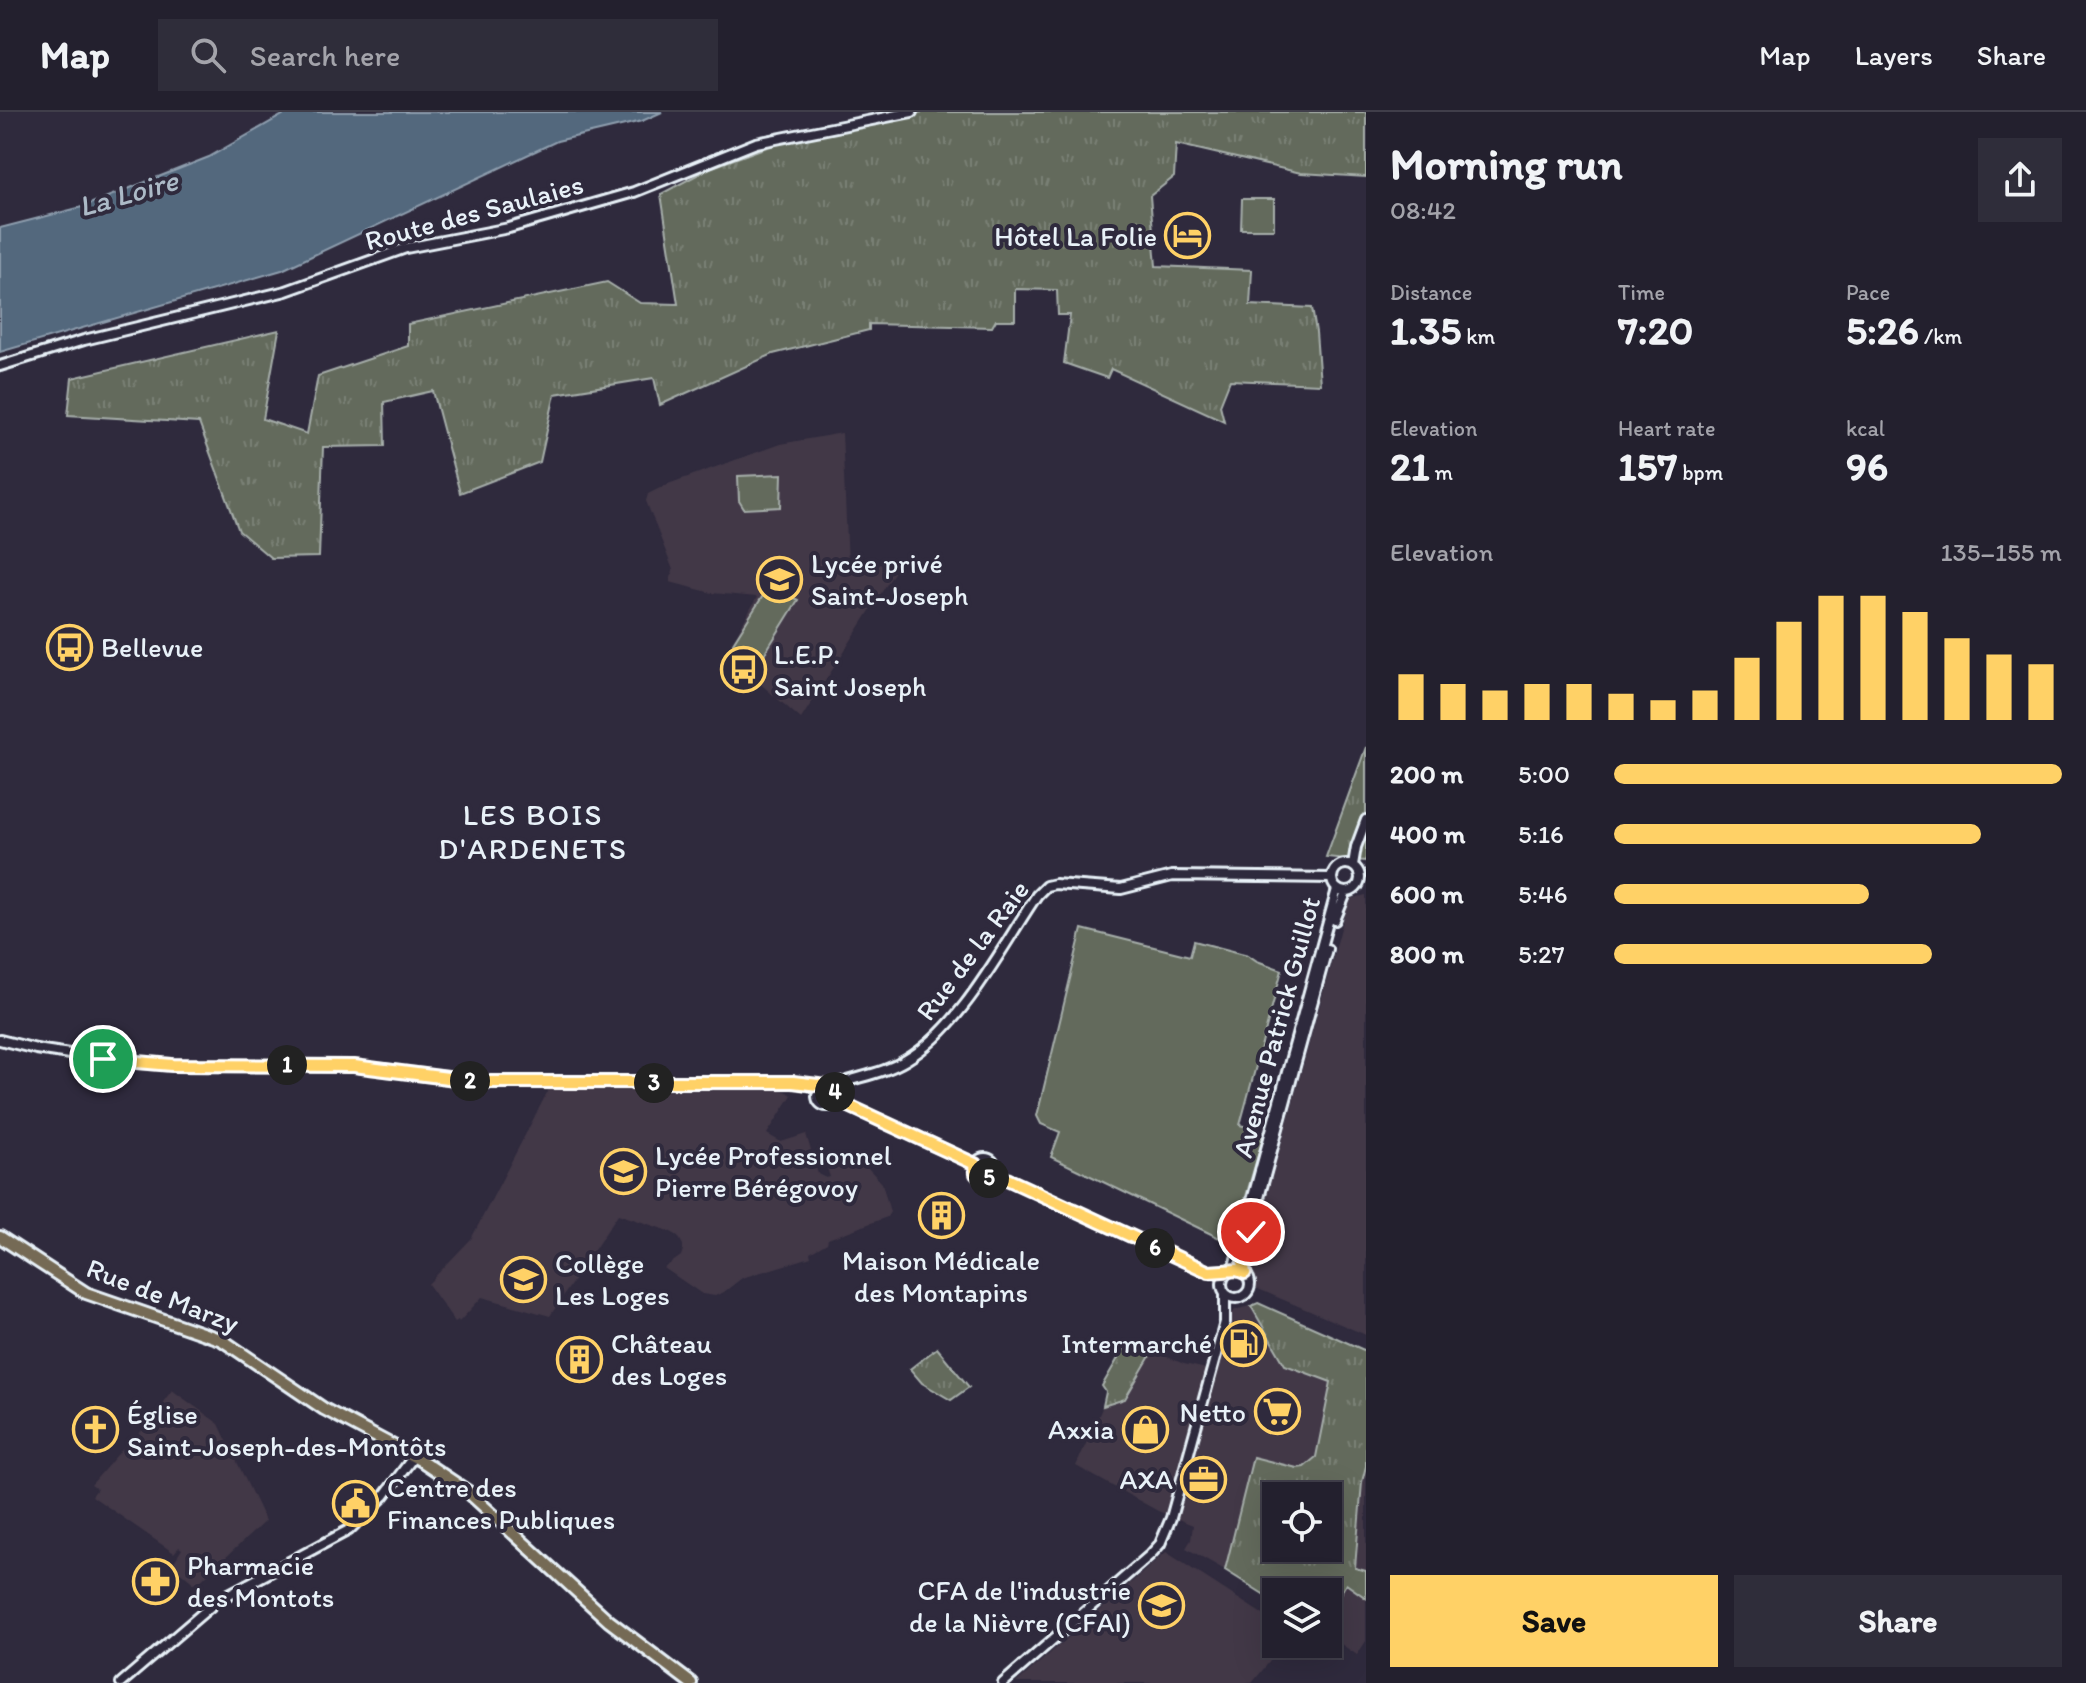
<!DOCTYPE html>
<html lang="en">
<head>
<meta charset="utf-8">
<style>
	:root { --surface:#23202e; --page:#2f2d3a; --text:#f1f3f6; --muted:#a3a3aa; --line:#403e4a; --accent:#ffd166 }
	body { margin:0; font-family:Itim,sans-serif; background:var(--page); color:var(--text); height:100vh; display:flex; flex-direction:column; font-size:30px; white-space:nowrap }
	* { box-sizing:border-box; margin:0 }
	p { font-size:26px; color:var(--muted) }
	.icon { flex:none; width:44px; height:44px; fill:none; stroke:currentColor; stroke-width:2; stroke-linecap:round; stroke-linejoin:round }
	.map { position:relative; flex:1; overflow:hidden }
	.details { display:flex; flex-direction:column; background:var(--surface); width:720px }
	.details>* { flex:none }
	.buttons { position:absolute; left:1262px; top:1370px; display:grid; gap:16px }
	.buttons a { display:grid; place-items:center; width:80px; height:80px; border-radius:0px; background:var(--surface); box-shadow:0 8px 32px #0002,0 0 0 2px var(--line); font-size:40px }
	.pin { position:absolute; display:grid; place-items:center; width:68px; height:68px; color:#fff; margin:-34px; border:4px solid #fff; border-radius:50%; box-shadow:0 2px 8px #0007 }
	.km { position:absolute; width:40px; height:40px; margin:-20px; border-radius:50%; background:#222; color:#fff; font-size:22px; line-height:40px; text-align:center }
	.round { display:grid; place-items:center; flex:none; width:84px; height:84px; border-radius:0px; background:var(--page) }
	.headline { display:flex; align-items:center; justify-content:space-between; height:136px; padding:0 24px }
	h1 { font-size:44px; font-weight:800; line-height:60px }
	.metrics { display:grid; grid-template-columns:repeat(3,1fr); gap:12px; height:136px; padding:8px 24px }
	.metrics div { display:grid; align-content:center }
	.metrics b { font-size:40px; font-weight:800 }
	.metrics small { font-size:22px; font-weight:400 }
	.metrics p { font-size:22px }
	.chart { height:224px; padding:16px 24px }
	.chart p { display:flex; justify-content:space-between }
	.chart svg { width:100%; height:144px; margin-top:8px; stroke:var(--accent); stroke-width:6 }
	.cta { display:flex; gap:16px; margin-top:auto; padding:16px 24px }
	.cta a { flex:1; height:92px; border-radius:0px; background:var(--accent); color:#111; font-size:32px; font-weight:800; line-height:92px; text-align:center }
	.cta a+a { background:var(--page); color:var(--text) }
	ul { padding:0 24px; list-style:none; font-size:26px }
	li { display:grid; grid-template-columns:128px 96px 1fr; align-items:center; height:60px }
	li i { height:20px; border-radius:10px; background:var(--accent) }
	header { display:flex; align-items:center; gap:48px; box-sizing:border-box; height:112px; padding:0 40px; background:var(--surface); border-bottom:2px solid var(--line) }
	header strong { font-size:38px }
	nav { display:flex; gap:44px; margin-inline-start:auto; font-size:28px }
	.search { width:560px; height:72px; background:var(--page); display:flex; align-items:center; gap:20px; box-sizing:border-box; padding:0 28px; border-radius:0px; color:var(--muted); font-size:30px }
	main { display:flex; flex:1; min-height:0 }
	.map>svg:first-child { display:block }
	.built { fill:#423847 }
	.grass { fill:url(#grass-tufts); stroke:#a6aeaa; stroke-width:2; fill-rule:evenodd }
	.park { fill:#636a5c; stroke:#a6aeaa; stroke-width:2 }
	.water { fill:#52677d; stroke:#8e9eae; stroke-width:2 }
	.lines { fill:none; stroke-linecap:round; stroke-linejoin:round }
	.minor-casing { stroke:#e8f1f8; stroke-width:14 }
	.major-casing { stroke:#e8f1f8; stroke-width:16 }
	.minor { stroke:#2f2a3d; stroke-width:8 }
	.major { stroke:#756a55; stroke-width:10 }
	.route-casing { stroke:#fff; stroke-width:16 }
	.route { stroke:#ffd166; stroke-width:10 }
	.labels { text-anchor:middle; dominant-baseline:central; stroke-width:8; stroke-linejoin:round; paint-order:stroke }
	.street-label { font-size:28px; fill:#e8f1f8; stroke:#2f2a3d }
	.poi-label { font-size:28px; fill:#e8f1f8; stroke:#2f2a3d; text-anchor:start }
	.water-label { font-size:30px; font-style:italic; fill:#acbac7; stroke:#2f2a3d }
	.neighbourhood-label { font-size:30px; letter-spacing:2px; fill:#e8f1f8; stroke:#2f2a3d }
</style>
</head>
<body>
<header>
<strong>Map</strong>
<div class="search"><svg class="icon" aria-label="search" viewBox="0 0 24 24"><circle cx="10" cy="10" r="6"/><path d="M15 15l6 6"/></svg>Search here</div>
<nav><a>Map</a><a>Layers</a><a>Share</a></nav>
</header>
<main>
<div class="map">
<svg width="1366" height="1571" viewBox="0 0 1366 1571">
	<defs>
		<pattern id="grass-tufts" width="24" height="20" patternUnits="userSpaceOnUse" patternTransform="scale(2)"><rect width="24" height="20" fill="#636a5c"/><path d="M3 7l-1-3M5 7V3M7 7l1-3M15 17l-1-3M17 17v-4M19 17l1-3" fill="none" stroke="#798074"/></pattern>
	</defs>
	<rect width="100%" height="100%" fill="#2f2a3d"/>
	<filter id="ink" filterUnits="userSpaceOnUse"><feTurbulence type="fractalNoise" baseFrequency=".0125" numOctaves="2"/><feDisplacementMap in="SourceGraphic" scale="16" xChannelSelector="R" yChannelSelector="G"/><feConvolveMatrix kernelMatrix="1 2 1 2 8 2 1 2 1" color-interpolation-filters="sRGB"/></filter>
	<g filter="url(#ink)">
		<!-- built -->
		<path class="built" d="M842,321l6,130 51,2 -98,154 -75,-65 31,-57 -45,-4 -42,-11 3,-12 -27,-69 2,-7 20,-10 112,-40z
			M1366,783v440l-110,-47 -8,-24 100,-361 2,-4z
			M550,975l96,1 3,10 4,1 1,-8 118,-4 13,4 7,4 -25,39 14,8 25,-8 12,40 8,4 4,-1 -3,-9 29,-9 3,8 7,-1 16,17 8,29 -3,5 -59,22 -1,4 -17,10 1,4 -69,21 -18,14 -9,4 -13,-2 -38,-26 17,-12 2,-6v-5l-5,-9 -9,-5 -51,-17 -68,102 -68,-19 -23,25 -1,-2 -3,2 -27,-38 43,-45z
			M1251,1194l34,59 46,16 -15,76 -12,10 -8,1 -43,-11 -28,113 -39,-22 5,-8 2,-15 -35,-14 -82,-45 27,-60 23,-7 27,-48 31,13 27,6 14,-48 10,-12z
			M172,1278l47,34 46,97 -69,64 -24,-20 10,-16 -3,-2 -5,6 -82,-57 5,-7 -6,-4 39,-45 4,1z
			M1366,1354v105l-12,-2 8,-87z
			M1166,1440l110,71v21h8l-32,39h-236z
			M1346,1472l20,14v43l-9,14 -29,-20v-21z"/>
		<!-- grass -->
		<path class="grass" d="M923,0h443v65l-65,-4 -125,-29 -2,33 -24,19 6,70 96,4 -2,35 62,3 4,24 4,52 -90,-4 -10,25 4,16 -113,-52 -4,9 -43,-15 6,-48h-12l-1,-25 -42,-1v31h-19l-4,7 -123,-3v6l-96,24 -113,51 -6,-27 -99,16 -15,68 -80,31 -27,-102 -49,11 1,44 -62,1 -4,110 -48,1 -32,-27 -40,-108 -131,-8 4,-37 207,-48 -16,89 44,15 11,-58 90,-30v-22l199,-42 33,21 38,1 -17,-110 49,-26 81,-30z
			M1366,635v111l-1,3 -39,-4z
			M1258,1191l108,48v115l-4,16 -7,86 11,3v27l-20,-14 -18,30v-22h-52v10l-51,-32 28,-113 44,11 7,-1 12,-10 15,-75 -46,-17 -34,-59zM1276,1384h52v52h-52z
			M1128,1229l25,10 -28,48 -22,7 3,-14 -4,-6z
			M937,1236l32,39 -18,13 -29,-17 -12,-14z"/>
		<!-- park -->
		<path class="park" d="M1242,87h32v30h-33z
			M782,362l-1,33 -37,2 -5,-8 -1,-25z
			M774,477l24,11 -43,69 -19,-15 -3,-11 31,-49z
			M1082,817l108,27 4,-15 54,14 9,6 25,9 -42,155 14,4 9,9 -31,106 -181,-87 9,-25 -19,-8 -4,-8z"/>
		<!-- water -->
		<path class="water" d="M288,0h374l-20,9 -85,20 -275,129 -282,82v-124l82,-21 127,-50z"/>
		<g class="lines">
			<defs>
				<path id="minor" d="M0,254l84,-26 202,-49 120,-43 103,-20 125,-36 122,-49 156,-31
					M1332 766a14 14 0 1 1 28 0a14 14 0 1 1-28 0Z
					M1353,753l3,-18 10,-27
					M1335,808l11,-27
					M0,928l36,9 67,10 69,6 182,1 125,16h314l29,6
					M817 984a10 10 0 1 1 20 0a10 10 0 1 1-20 0Z
					M830,975c25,-10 53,-13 76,-27 56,-33 95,-112 131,-165l9,-9 9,-2 66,5 51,-13 160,2
					M837,985l10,8 128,59
					M975 1056a10 10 0 1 1 20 0a10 10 0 1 1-20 0Z
					M994,1061l215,99 20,-1
					M1222 1172a14 14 0 1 1 28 0a14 14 0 1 1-28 0Z
					M1233,1158l104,-381
					M1245,1161v-24l82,-300
					M121,1571l97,-83 131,-70 35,-34 30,-40
					M1003,1571l147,-128 10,-11 11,-26 54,-196v-28"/>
				<path id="major" d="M0,1125l86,56 136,47 102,69 98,52 45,30 142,130 82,62"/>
			</defs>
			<!-- minor casing -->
			<use href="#minor" class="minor-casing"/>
			<!-- major casing -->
			<use href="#major" class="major-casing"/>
			<!-- minor -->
			<use href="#minor" class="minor"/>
			<!-- major -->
			<use href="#major" class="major"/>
		</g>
	</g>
	<g class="lines" filter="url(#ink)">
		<defs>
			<path id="route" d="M103,947l69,6 182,1 125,16h314l34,4 8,4 2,7 10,8 128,59 1,10 5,4 9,-1 4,-4 215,99 28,-2 8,3 -2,-12 8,-29"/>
		</defs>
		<!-- route casing -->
		<use href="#route" class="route-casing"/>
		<!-- route -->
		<use href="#route" class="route"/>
	</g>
	<!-- icons -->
	<defs>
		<symbol id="hotel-ring" viewBox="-11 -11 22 22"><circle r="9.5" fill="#2f2a3d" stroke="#ffd166" stroke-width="1.5"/><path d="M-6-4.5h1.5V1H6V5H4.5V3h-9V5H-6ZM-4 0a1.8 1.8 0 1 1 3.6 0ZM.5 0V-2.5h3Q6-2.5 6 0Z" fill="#ffd166"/></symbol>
		<symbol id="school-ring" viewBox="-11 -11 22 22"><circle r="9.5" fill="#2f2a3d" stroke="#ffd166" stroke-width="1.5"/><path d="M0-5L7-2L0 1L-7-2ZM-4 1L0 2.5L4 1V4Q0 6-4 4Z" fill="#ffd166"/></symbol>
		<symbol id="bus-ring" viewBox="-11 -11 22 22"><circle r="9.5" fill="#2f2a3d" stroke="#ffd166" stroke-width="1.5"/><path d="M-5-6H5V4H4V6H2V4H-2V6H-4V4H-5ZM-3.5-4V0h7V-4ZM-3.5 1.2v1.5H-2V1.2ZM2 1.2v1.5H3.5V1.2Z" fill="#ffd166"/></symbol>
		<symbol id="building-ring" viewBox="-11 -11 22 22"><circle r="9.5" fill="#2f2a3d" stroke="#ffd166" stroke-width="1.5"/><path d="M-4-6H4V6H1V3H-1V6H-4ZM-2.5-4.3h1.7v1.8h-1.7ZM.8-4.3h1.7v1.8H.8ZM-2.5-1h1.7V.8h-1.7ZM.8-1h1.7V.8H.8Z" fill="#ffd166"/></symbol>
		<symbol id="fuel-ring" viewBox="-11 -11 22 22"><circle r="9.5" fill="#2f2a3d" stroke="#ffd166" stroke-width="1.5"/><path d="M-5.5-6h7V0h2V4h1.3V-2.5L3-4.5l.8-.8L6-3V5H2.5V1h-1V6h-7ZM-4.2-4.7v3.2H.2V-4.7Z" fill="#ffd166"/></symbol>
		<symbol id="supermarket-ring" viewBox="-11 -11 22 22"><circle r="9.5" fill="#2f2a3d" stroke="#ffd166" stroke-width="1.5"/><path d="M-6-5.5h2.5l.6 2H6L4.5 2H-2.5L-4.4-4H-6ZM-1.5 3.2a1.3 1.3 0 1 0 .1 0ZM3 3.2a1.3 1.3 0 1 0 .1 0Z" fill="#ffd166"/></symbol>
		<symbol id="shop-ring" viewBox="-11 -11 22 22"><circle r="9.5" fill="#2f2a3d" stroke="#ffd166" stroke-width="1.5"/><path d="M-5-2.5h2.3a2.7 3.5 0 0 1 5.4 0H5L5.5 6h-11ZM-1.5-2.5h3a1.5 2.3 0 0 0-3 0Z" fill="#ffd166"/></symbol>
		<symbol id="church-ring" viewBox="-11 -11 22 22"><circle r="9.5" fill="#2f2a3d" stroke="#ffd166" stroke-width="1.5"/><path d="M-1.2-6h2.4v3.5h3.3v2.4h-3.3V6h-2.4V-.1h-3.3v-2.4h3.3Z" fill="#ffd166"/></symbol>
		<symbol id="office-ring" viewBox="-11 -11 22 22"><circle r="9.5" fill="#2f2a3d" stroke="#ffd166" stroke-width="1.5"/><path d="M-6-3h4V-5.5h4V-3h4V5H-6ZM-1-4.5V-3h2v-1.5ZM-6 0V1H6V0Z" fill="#ffd166"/></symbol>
		<symbol id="civic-ring" viewBox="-11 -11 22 22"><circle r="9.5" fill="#2f2a3d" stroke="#ffd166" stroke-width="1.5"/><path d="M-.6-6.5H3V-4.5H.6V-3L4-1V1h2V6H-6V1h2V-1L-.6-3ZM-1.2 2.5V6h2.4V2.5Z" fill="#ffd166"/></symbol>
		<symbol id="pharmacy-ring" viewBox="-11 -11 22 22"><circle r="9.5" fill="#2f2a3d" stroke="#ffd166" stroke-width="1.5"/><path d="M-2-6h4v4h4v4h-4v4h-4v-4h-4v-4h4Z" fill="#ffd166"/></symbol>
		<symbol id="university-ring" viewBox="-11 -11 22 22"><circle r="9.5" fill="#2f2a3d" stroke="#ffd166" stroke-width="1.5"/><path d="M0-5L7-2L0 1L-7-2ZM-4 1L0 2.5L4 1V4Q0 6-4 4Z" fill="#ffd166"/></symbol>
	</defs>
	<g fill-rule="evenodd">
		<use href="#hotel-ring" x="1162" y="98" width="51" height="51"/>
		<use href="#school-ring" x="754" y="442" width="51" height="51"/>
		<use href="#bus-ring" x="44" y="510" width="51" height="51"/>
		<use href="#bus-ring" x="718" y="532" width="51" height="51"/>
		<use href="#school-ring" x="598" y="1034" width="51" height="51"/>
		<use href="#building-ring" x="916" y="1078" width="51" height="51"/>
		<use href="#school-ring" x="498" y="1142" width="51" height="51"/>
		<use href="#fuel-ring" x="1218" y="1206" width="51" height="51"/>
		<use href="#building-ring" x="554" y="1222" width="51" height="51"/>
		<use href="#supermarket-ring" x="1252" y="1274" width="51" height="51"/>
		<use href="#shop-ring" x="1120" y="1292" width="51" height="51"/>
		<use href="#church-ring" x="70" y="1292" width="51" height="51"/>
		<use href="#office-ring" x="1178" y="1342" width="51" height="51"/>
		<use href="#civic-ring" x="330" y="1366" width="51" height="51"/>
		<use href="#pharmacy-ring" x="130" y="1444" width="51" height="51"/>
		<use href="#university-ring" x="1136" y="1468" width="51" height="51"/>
	</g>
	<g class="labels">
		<!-- street labels -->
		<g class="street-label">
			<text transform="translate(474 100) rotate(-15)">Route des Saulaies</text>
			<text transform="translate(972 838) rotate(-53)">Rue de la Raie</text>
			<text transform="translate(1276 915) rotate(-75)">Avenue Patrick Guillot</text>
			<text transform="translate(163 1183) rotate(21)">Rue de Marzy</text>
		</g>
		<!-- poi labels -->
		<g class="poi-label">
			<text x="1157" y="124" text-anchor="end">Hôtel La Folie</text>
			<text x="811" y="451">Lycée privé<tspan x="811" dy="32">Saint-Joseph</tspan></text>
			<text x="101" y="535">Bellevue</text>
			<text x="774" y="542">L.E.P.<tspan x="774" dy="32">Saint Joseph</tspan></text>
			<text x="655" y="1043">Lycée Professionnel<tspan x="655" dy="32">Pierre Bérégovoy</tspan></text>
			<text x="941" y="1148" text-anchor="middle">Maison Médicale<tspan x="941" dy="32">des Montapins</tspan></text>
			<text x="555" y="1151">Collège<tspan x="555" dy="32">Les Loges</tspan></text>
			<text x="611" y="1231">Château<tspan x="611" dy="32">des Loges</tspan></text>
			<text x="1212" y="1231" text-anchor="end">Intermarché</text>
			<text x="1246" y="1300" text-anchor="end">Netto</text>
			<text x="127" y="1302">Église<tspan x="127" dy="32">Saint-Joseph-des-Montôts</tspan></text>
			<text x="1114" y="1317" text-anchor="end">Axxia</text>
			<text x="1173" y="1367" text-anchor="end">AXA</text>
			<text x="387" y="1375">Centre des<tspan x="387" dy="32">Finances Publiques</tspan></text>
			<text x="187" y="1453">Pharmacie<tspan x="187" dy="32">des Montots</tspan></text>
			<text x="1131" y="1478" text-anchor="end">CFA de l'industrie<tspan x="1131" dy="32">de la Nièvre (CFAI)</tspan></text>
		</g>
		<!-- water labels -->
		<g class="water-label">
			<text transform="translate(128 81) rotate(-16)">La Loire</text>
		</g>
		<!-- neighbourhood labels -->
		<g class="neighbourhood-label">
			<text x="533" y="702">LES BOIS<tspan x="533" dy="34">D'ARDENETS</tspan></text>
		</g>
	</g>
</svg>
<div class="buttons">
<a><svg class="icon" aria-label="locate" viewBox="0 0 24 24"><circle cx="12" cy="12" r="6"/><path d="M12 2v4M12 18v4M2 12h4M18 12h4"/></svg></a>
<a><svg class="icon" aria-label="layers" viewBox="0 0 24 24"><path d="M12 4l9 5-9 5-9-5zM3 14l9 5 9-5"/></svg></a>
</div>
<div class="pin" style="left:103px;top:947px;background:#1e9e55"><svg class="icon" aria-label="arrive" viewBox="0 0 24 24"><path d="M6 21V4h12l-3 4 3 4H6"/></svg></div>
<div class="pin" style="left:1251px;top:1120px;background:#d93025"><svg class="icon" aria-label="check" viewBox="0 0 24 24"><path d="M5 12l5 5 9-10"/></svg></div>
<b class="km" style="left:287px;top:953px">1</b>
<b class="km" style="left:470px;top:969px">2</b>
<b class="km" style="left:654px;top:971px">3</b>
<b class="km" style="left:835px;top:980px">4</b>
<b class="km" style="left:989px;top:1066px">5</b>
<b class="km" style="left:1155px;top:1136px">6</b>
</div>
<section class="details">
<div class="headline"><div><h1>Morning run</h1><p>08:42</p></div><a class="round"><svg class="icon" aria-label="share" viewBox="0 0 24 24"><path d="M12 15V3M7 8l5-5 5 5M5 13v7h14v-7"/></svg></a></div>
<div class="metrics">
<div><p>Distance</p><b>1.35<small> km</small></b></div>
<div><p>Time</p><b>7:20</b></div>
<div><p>Pace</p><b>5:26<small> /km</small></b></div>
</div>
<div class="metrics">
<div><p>Elevation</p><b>21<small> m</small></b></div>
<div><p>Heart rate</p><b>157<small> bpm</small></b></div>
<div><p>kcal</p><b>96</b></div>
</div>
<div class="chart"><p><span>Elevation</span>135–155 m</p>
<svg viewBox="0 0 160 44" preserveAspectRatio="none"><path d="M5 44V30M15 44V33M25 44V35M35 44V33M45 44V33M55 44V36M65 44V38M75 44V35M85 44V25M95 44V14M105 44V6M115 44V6M125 44V11M135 44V19M145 44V24M155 44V27"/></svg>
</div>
<ul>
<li><b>200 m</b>5:00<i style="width:100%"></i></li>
<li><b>400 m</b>5:16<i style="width:82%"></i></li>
<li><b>600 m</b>5:46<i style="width:57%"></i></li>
<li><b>800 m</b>5:27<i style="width:71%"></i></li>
</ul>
<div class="cta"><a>Save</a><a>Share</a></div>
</section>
</main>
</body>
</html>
